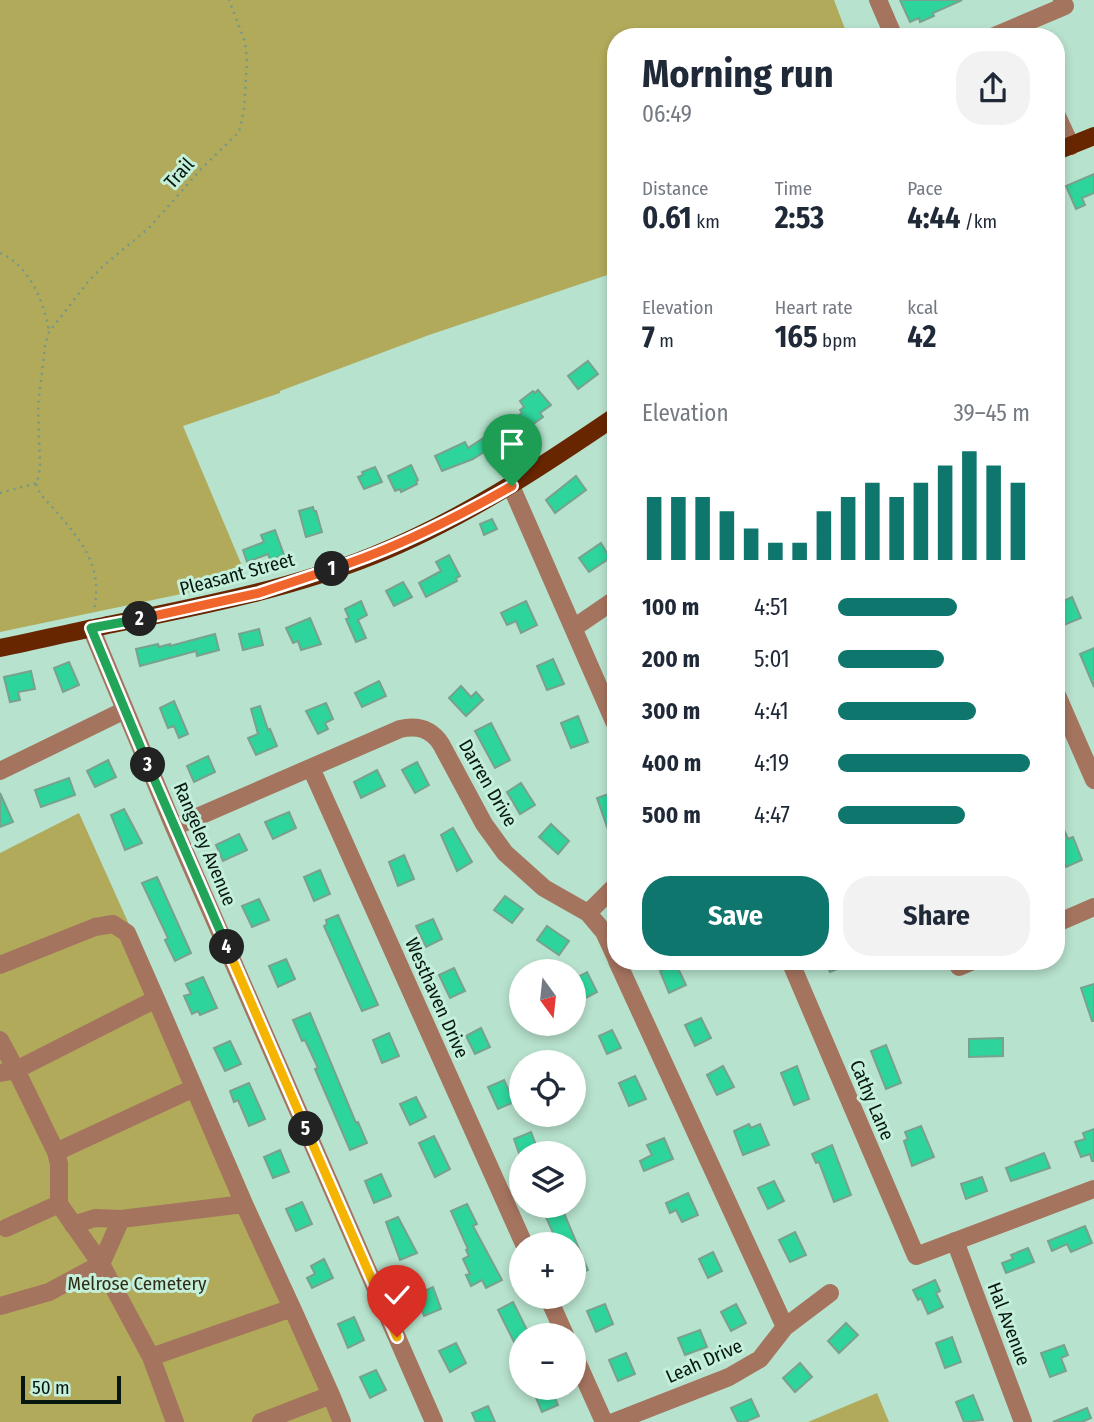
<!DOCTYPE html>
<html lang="en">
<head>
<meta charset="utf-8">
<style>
	:root { --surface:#fff; --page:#f2f2f3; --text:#1f2937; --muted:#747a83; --accent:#0f766e }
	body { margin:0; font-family:"Fira Sans Condensed",sans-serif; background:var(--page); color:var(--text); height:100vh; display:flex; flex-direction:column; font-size:26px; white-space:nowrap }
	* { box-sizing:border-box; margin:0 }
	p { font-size:23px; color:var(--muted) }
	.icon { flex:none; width:38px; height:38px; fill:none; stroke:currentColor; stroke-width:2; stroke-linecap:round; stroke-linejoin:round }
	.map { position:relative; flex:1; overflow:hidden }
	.drawer { position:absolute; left:607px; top:28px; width:458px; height:942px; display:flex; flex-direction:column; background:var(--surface); border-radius:28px; box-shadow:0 4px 10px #0003 }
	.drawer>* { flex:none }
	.needle { width:46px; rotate:165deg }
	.tools { position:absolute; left:509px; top:959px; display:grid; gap:14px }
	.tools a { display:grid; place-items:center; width:77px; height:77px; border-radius:50%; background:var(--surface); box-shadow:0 4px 10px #0003; font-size:35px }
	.scale { position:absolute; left:21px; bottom:18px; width:100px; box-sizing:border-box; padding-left:7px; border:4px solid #071710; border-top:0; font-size:19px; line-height:24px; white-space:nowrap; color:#071710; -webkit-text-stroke:5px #c4efda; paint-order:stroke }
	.pin { position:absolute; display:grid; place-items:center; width:60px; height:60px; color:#fff; margin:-72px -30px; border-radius:50% 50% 50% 0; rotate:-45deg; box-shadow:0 0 7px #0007 }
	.pin .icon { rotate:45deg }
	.km { position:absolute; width:35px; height:35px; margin:-18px; border-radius:50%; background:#222; color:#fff; font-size:19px; line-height:35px; text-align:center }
	.round { display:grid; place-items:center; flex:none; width:74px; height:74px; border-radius:28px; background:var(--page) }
	.summary { display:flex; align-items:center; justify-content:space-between; height:119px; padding:0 35px }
	h1 { font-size:38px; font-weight:700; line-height:52px }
	.metrics { display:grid; grid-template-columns:repeat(3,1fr); gap:10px; height:119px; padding:7px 35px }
	.metrics div { display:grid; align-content:center }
	.metrics b { font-size:30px; font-weight:700 }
	.metrics small { font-size:19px; font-weight:400 }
	.metrics p { font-size:19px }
	.chart { height:196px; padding:14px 35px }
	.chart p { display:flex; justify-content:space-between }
	.chart svg { width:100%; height:126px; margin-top:7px; stroke:var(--accent); stroke-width:6 }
	.cta { display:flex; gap:14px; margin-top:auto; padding:14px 35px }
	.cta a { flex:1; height:80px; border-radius:28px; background:var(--accent); color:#fff; font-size:28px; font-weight:700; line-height:80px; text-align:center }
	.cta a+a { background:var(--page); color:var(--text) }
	ul { padding:0 35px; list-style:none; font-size:23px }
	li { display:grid; grid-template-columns:112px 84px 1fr; align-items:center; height:52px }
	li i { height:18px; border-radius:9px; background:var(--accent) }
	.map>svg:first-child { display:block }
	.green { fill:#b1aa5b }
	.building { fill:#2dd49b; stroke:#78a18e; stroke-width:2 }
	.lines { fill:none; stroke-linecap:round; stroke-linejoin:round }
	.path { stroke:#769888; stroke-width:2.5; stroke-dasharray:2 5; stroke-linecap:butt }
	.minor { stroke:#a5745f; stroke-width:18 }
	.major { stroke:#682600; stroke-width:18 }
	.split-1-casing { stroke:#fff; stroke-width:14 }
	.split-2-casing { stroke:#fff; stroke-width:14 }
	.split-3-casing { stroke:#fff; stroke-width:14 }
	.split-4-casing { stroke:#fff; stroke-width:14 }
	.split-5-casing { stroke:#fff; stroke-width:14 }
	.split-6-casing { stroke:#fff; stroke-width:14 }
	.split-1 { stroke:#f0652b; stroke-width:9 }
	.split-2 { stroke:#f0652b; stroke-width:9 }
	.split-3 { stroke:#22a559; stroke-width:9 }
	.split-4 { stroke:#22a559; stroke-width:9 }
	.split-5 { stroke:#f5b400; stroke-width:9 }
	.split-6 { stroke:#f5b400; stroke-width:9 }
	.labels { text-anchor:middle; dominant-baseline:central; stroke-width:6; stroke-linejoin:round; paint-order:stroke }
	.street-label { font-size:19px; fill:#071710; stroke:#c4efda }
	.park-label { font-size:19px; fill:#2e2c15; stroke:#c4efda }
</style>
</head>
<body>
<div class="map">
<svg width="1094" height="1422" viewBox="0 0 1094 1422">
	<rect width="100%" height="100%" fill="#b7e2cd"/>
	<!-- green -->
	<path class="green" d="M0,0h834l14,37h-232v235l-187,63 -149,56v2l-97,33 65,154 -248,52z
		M79,813l158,352 111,257h-348v-569z
		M877,1393l12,29h-81z"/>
	<!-- building -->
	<path class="building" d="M900,0h62l-29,13 1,3 -14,6 -1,-4 -9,4z
		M1094,174v19l-12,5 3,7 -9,4 -10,-23z
		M588,361l10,13 -20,15 -10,-13z
		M538,390l13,15 -11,8 3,4 -48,34 -3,-4 -19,12 -31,12 -7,-15 30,-14 3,6 54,-35 -2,-3 4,-3 -4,-6 13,-10 2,2z
		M411,465l7,15 -2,2 1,2 -16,8 -1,-3 -5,2 -7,-15z
		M375,467l7,15 -18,7 -6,-12 5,-2 -1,-3z
		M576,476l10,14 -31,23 -9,-13z
		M313,507l1,4h2l6,21 -16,5 -7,-26z
		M492,519l5,10 -13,6 -4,-11z
		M275,530l9,25 -14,5 -2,-6 -21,8 -4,-12 21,-8 -3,-7z
		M601,543l9,15 -21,14 -10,-14z
		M449,555l11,21 -4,2 1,3 -31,16 -7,-14 22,-12 -5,-9z
		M403,582l9,15 -18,9 -8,-15z
		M1072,597l9,21 -17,7 -7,-21z
		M361,601l6,14 -9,5 8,18 -10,4 -10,-23 3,-1 -4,-9z
		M526,601l11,24 -16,8 -5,-12 -9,4 -6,-12z
		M310,618l11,26 -20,6 -3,-9 -5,2 -7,-15z
		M259,629l4,16 -20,5 -4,-16z
		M215,634l4,16 -22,6 -1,-5 -56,15 -4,-17 22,-5 1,3 11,-3v2z
		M1094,648v39l-14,-33z
		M553,659l11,25 -17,6 -10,-24z
		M69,662l10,23 -16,7 -9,-24z
		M31,671l4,18 -17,3 2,8 -10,2 -6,-25z
		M379,681l7,15 -24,11 -7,-14z
		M461,686l10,11 5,-5 7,8 -17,16 -17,-18z
		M174,701l14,33 -9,4 -5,-12 -6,2 -8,-20z
		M326,703l7,16 -8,4 3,6 -10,5 -12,-23z
		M260,706l8,24 2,-1 7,17 -21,9 -8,-17 10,-4 -7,-25z
		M578,716l10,26 -17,6 -10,-25z
		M491,723l19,37 -15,8 -20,-37z
		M208,756l7,16 -21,10 -7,-16z
		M108,760l8,17 -21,10 -8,-16z
		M417,762l12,23 -14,8 -13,-23z
		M377,770l8,16 -24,12 -7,-16z
		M69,778l6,17 -34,12 -6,-17z
		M521,783l14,22 -15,9 -13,-22z
		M614,792l2,6 -2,49 -17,-49z
		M0,793l13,29 -13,5z
		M124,809l18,34 -17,7 -14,-35z
		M289,812l7,16 -23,11 -8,-17z
		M1057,814l11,25 5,-2 9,23 -16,7 -9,-21z
		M551,824l18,17 -11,13 -19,-17z
		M453,828l19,34 -15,9 -16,-36z
		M239,834l8,16 -24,11 -7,-16z
		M404,855l10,24 -16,7 -9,-24z
		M320,870l10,24 -16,7 -10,-24z
		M157,877l34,76 -16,8 -10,-21 3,-2 -26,-55z
		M505,896l18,13 -11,14 -18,-13z
		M259,899l10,21 -17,7 -10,-21z
		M338,915l40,90 -16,6 -38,-85 3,-2 -1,-4z
		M433,919l9,20 -16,8 -10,-21z
		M547,926l22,15 -10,14 -22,-15z
		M286,959l9,20 -17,8 -9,-21z
		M825,961h32l-27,11z
		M676,964l10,21 -17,8 -9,-22z
		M454,968l11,23 -15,7 -11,-23z
		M587,972l10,20 -15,8 -8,-14v-7z
		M203,977l14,31 -17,7 -2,-4 -6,3 -8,-18 7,-2 -5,-10z
		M1094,984v37h-2l-11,-33z
		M310,1013l46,110 2,-1 9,21 -17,7 -35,-81 3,-1 -13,-28 -3,1 -9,-21z
		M701,1018l10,20 -16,8 -10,-21z
		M481,1028l9,19 -15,7 -9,-18z
		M612,1030l9,18 -14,6 -8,-18z
		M389,1033l10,23 -17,7 -9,-23z
		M1003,1038v18l-34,1v-18z
		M230,1041l11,23 -16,7 -11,-23z
		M886,1045l15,38 -15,6 -15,-38z
		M723,1066l11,21 -17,8 -10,-20z
		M797,1066l12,33 -15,6 -13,-32z
		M635,1076l11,23 -17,7 -10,-23z
		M504,1080l10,22 -16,7 -10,-22z
		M249,1083l16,36 -16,7 -11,-26 -4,2 -4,-11z
		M416,1097l10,20 -16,8 -10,-21z
		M749,1124l2,4 9,-4 9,21 -26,10 -9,-24z
		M921,1126l13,31 -22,9 -8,-25 4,-2 -3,-7z
		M1094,1129v32h-2l-2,-7 -9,3 -6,-15 10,-3 -2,-6z
		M531,1132l8,21h-20l-5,-14z
		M434,1136l16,33 -15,8 -16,-34z
		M664,1138l9,21 -29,12 -4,-10 12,-6 -5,-10z
		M832,1145l19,50 -17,7 -15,-40 -3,1 -4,-9z
		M280,1150l9,22 -16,6 -9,-21z
		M1044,1153l6,15 -39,13 -5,-13z
		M381,1174l10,22 -17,7 -9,-22z
		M982,1177l5,14 -21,8 -5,-15z
		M774,1181l10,20 -16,8 -10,-21z
		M688,1193l10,22 -16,7 -6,-12 -6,3 -4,-10z
		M302,1202l10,22 -16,7 -10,-22z
		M467,1204l10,20 -4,2 29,54 -16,8 -4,-8 -11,6 -5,-11 4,-1 -7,-15 6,-3 -3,-6 2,-1 -17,-38z
		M541,1206h20l27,64 -14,6v-32h-16z
		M398,1217l19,36 -17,7 -14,-38z
		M1085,1226l7,17 -21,9 -4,-8 -15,7 -4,-10z
		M795,1232l11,23 -16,7 -11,-22z
		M1028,1248l6,14 -28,11 -4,-10 11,-4 -2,-4z
		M713,1252l9,19 -14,7 -9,-19z
		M324,1259l9,19 -21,10 -5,-10 8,-4 -4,-8z
		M935,1280l5,11 -4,2 7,14 -15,7 -7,-16 -3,2 -5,-10z
		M433,1287l8,22 -17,7 -9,-21z
		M513,1302l16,32 -7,1v3l-8,4 -16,-32z
		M605,1304l8,20 -17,8 -9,-21z
		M736,1304l10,19 -15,8 -10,-19z
		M354,1317l10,23 -16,8 -10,-24z
		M846,1323l12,12 -19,18 -11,-12z
		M700,1330l7,17 -22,8 -7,-17z
		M952,1337l9,25 -16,6 -9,-25z
		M456,1343l10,20 -16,9 -11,-21z
		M1064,1345l4,10 -7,3 5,13 -16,6 -9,-24z
		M626,1353l9,21 -17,7 -9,-21z
		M800,1363l12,14 -17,15 -12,-14z
		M376,1370l10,20 -16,8 -10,-21z
		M532,1388h19l7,17 -16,7z
		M973,1395l10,25 -19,2 -8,-20z
		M751,1399l8,17 -14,6h-7l-7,-14z
		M488,1406l7,16h-19l-4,-9z
		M1087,1408l4,10 -9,4h-29z"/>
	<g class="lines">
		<!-- path -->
		<path class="path" d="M0,253c29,12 45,50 49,79
			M36,484c4,12 11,17 19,26 28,33 48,56 39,101
			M0,493l37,-10 3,-15 -2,-62 7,-60 4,-14 38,-49 16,-17 46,-38 52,-59 38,-37 5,-22 3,-50 -2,-18 -16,-42"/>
		<!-- minor -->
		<path class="minor" d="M878,0l16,37
			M992,37l73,-31 -3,-6
			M1057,116l14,30
			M511,486l105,240
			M575,627l41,-28
			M91,628l83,199 260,595
			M1057,695l37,85
			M311,768l213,476
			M0,771l125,-61
			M174,827l226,-98c18,-4 31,0 41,15l43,80 21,29 39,35 44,25 16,19 12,26
			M588,913l28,-28
			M1057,923l37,-16
			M617,961l168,366
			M790,961l126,295 178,-67
			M0,965l95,-38 18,-3 14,9 29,66
			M959,967l14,-6
			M0,1040l16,30 140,-71 88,205 48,104 -141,49 24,65
			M0,1073l16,-3 40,82 3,12v40l42,60 -52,28 -49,14
			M56,1152l138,-64
			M73,1225l22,-7 26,1
			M6,1228l53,-24
			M955,1241l68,181
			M548,1297l17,38
			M292,1308l39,87
			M574,1355l30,67
			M151,1357l-50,-93 20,-45 123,-15
			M261,1422l70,-27 11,27
			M614,1422l115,-45 31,-18 25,-32 45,-34"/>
		<!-- major -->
		<path class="major" d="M1057,151l37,-15
			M0,648c31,-6 62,-14 94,-20 94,-20 188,-36 278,-72 88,-35 166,-87 244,-140"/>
	</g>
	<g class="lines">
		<defs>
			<path id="split-1" d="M332,569c63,-20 122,-50 180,-83"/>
			<path id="split-2" d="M140,619l119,-26 73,-24"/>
			<path id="split-3" d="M140,619l-49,9 57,137"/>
			<path id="split-4" d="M148,765l79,182"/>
			<path id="split-5" d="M227,947l79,182"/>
			<path id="split-6" d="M306,1129l91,208"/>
		</defs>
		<!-- split-1 casing -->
		<use href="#split-1" class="split-1-casing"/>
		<!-- split-2 casing -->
		<use href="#split-2" class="split-2-casing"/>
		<!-- split-3 casing -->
		<use href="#split-3" class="split-3-casing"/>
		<!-- split-4 casing -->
		<use href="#split-4" class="split-4-casing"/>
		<!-- split-5 casing -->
		<use href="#split-5" class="split-5-casing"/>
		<!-- split-6 casing -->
		<use href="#split-6" class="split-6-casing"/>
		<!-- split-1 -->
		<use href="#split-1" class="split-1"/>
		<!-- split-2 -->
		<use href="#split-2" class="split-2"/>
		<!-- split-3 -->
		<use href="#split-3" class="split-3"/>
		<!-- split-4 -->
		<use href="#split-4" class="split-4"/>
		<!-- split-5 -->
		<use href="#split-5" class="split-5"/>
		<!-- split-6 -->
		<use href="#split-6" class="split-6"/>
	</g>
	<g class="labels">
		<!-- street labels -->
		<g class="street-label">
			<text transform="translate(179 173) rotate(-48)">Trail</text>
			<text transform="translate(237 574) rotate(-15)">Pleasant Street</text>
			<text transform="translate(488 783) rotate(60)">Darren Drive</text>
			<text transform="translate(205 844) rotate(67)">Rangeley Avenue</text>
			<text transform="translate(437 998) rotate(66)">Westhaven Drive</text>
			<text transform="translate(872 1100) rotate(67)">Cathy Lane</text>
			<text transform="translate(1009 1324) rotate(69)">Hal Avenue</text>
			<text transform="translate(704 1361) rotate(-24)">Leah Drive</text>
		</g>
		<!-- park labels -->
		<g class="park-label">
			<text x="137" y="1283">Melrose Cemetery</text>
		</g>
	</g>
</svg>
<div class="tools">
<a><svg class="needle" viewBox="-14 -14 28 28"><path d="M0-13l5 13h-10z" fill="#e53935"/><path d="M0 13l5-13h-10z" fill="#747a83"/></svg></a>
<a><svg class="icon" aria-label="locate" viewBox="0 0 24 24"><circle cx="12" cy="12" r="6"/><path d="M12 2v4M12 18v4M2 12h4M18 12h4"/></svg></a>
<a><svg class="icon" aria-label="layers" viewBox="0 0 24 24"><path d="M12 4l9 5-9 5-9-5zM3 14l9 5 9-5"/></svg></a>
<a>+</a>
<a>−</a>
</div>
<div class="scale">50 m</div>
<div class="pin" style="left:512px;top:486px;background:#1e9e55"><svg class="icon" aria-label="arrive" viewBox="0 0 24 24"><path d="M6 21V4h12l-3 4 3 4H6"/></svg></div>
<div class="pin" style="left:397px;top:1337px;background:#d93025"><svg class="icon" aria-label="check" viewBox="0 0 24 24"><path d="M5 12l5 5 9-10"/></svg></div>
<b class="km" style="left:332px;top:569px">1</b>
<b class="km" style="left:140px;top:619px">2</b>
<b class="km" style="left:148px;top:765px">3</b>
<b class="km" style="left:227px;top:947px">4</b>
<b class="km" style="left:306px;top:1129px">5</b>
<section class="drawer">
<div class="summary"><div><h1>Morning run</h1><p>06:49</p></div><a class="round"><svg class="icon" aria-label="share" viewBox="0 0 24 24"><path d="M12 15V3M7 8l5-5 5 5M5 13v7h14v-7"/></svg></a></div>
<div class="metrics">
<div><p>Distance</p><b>0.61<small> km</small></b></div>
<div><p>Time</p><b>2:53</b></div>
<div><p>Pace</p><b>4:44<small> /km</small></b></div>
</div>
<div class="metrics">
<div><p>Elevation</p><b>7<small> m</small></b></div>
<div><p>Heart rate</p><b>165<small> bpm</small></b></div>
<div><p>kcal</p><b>42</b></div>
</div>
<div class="chart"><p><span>Elevation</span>39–45 m</p>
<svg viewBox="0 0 160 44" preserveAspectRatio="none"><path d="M5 44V22M15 44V22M25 44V22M35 44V27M45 44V33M55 44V38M65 44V38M75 44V27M85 44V22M95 44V17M105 44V22M115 44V17M125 44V11M135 44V6M145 44V11M155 44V17"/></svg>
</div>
<ul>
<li><b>100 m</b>4:51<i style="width:62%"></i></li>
<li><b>200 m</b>5:01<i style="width:55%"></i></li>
<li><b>300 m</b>4:41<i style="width:72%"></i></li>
<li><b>400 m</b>4:19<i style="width:100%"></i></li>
<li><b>500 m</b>4:47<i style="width:66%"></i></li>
</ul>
<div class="cta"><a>Save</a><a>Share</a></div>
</section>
</div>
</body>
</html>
